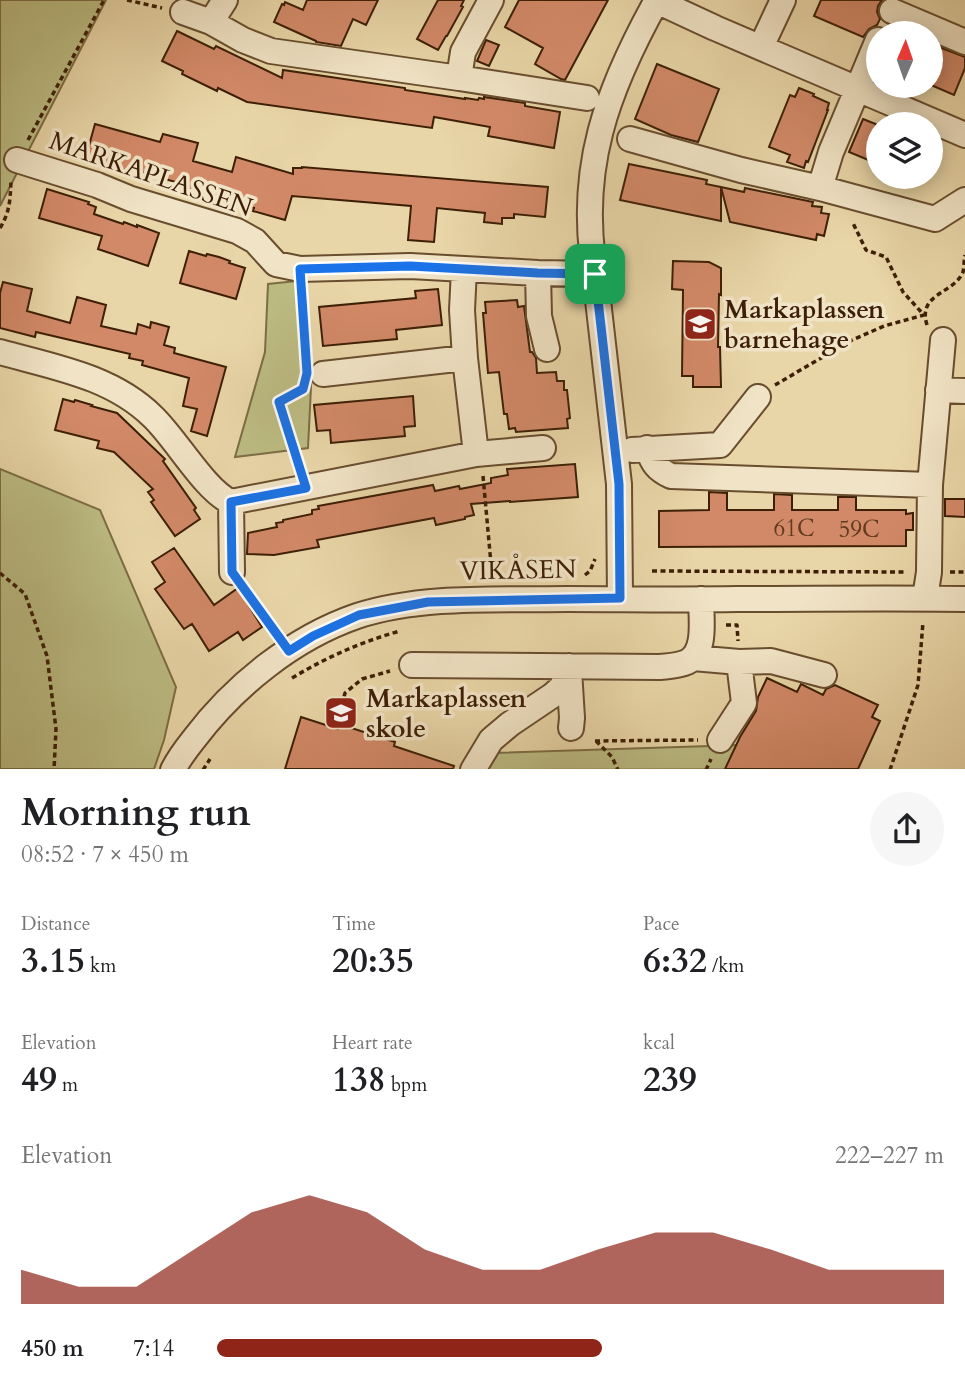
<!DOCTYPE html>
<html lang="en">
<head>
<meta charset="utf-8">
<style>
	:root { --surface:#fff; --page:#f6f6f6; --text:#202124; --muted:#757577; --accent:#8f2418 }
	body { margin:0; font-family:Cardo,serif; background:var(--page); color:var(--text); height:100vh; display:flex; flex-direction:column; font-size:26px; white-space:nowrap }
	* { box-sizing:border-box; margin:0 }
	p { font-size:23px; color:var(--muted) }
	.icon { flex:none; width:38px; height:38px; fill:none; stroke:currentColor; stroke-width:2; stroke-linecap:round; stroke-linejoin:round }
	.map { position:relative; height:769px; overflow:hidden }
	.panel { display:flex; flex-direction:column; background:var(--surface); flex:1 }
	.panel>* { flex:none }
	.needle { width:46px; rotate:2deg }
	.fabs { position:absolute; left:866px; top:21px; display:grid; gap:14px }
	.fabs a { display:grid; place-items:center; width:77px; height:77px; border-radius:50%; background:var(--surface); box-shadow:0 4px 18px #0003; font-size:35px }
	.pin { position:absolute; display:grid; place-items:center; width:60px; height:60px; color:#fff; margin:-30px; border-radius:14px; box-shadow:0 4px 10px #0006 }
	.round { display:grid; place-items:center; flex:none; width:74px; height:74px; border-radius:37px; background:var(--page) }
	.overview { display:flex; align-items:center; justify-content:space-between; height:119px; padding:0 21px }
	h1 { font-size:38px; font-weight:700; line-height:52px }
	.metrics { display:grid; grid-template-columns:repeat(3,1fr); gap:10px; height:119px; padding:7px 21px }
	.metrics div { display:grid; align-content:center }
	.metrics b { font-size:35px; font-weight:700 }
	.metrics small { font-size:19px; font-weight:400 }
	.metrics p { font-size:19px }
	.chart { height:196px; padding:14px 21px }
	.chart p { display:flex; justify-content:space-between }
	.chart svg { width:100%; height:126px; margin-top:7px; fill:var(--accent); opacity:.7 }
	ul { padding:0 21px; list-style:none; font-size:23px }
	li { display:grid; grid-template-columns:112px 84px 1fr; align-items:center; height:52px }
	li i { height:18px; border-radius:9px; background:var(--accent) }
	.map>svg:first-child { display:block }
	.green { fill:#bcbc83; stroke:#7c6e44; stroke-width:2 }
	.building { fill:#d28968; stroke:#3d1f06; stroke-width:2 }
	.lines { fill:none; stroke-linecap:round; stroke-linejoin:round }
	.minor-casing { stroke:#684d2e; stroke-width:28 }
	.path { stroke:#3d1f06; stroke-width:3.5; stroke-dasharray:5 3.5; stroke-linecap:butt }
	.minor { stroke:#f1e4c6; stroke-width:24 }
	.route-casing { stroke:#fff; stroke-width:14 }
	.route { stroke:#1a73e8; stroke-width:9 }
	.labels { text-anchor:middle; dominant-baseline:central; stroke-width:7; stroke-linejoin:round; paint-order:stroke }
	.number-label { font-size:23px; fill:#623a1e }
	.street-label { font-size:26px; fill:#3d1f06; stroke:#f1e4c6 }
	.poi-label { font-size:26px; font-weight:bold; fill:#3d1f06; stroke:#f1e4c6; text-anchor:start }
</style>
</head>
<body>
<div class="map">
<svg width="965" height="770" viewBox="0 0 965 770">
	<rect width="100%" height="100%" fill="#e9d6a8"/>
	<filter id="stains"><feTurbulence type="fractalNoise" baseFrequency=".00286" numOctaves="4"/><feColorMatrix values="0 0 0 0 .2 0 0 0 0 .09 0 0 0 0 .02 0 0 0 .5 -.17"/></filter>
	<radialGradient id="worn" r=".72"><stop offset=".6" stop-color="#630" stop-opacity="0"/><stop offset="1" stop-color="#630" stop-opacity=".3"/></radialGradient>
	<!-- green -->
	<path class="green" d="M0,0h106l-106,206z
		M306,280l6,87 -4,81 -73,9 30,-105 3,-68z
		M0,469l100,41 76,177 -12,53 -10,29h-154z
		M801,743l26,26 -343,1 8,-17z"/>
	<!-- building -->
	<path class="building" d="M307,0h71l-12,25 -13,-6 -12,27 -25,-4v-1l-42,-19 8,-18 2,1 1,-3 18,8z
		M438,0h26l-3,6 2,1 -16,29h-1l-8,14 -21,-11z
		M519,0h89l-43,80 -4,-1 -26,-15 8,-16 -38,-21z
		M821,0h61l-4,6 -1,6 3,7 -3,6 -8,4 -6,8 -49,-21z
		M177,31l37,18 2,-3 66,32 1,-8 122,18v2l60,9v-1l13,2 1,-2 5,1v-2l41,6v3l35,6 -6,36 -66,-12 2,-9 -56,-10 -2,11 -185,-26 -29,-14 -1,3 -35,-17 1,-3 -21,-10z
		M486,40l13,5 -10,21 -12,-5z
		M931,44l34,13v11l-11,27 -23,-10z
		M657,64l62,25 -21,53 -27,-7 -36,-16z
		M799,88l15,6 -1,2 16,7 -2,7h1l-20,52 -2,-1 -2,7 -17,-6 3,-7 -21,-8 21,-52 5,2z
		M863,119l15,6v39l-29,-12z
		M95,124l65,18 3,-8 35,9 -5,18 39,11 4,-15 57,17v-6h9v-1l246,20 -3,30 -31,-3v4h-12v6l-18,-2 1,-9 -48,-5 -3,34 -26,-2 3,-34 -119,-10 -7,24 -32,-9 1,-3 -68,-20v-3l-59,-17v3l-42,-11z
		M629,164l78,16 -1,4 15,3v34l-101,-21z
		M721,187l23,5 1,-4 68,14 -1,4 10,1 -1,6 8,1 -5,22 -7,-2 -1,6 -86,-18z
		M47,189l42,13 -1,2 8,3 -2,7 29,10 1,-2 13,5v-2l22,8 -11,33 -50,-17 4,-13 -63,-18z
		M189,251l17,5 1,-2 12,3 11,4 -1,2 16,5 -9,31 -56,-16z
		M673,261l36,1 12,6v27l-2,-1 -1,53h2l1,40h-28v-11h-11l1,-86 -11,-1z
		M3,282l29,7 -5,22 43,12 7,-26 29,8 -5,21 35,8 2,-10 12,4 1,-6 18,5 -5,18 11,3 -1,5 52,14 -19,69 -16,-5 6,-22 -14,-3 6,-28 -47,-13 1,-4 -14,-3 1,-4 -94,-22 -1,5 -35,-9v-35z
		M438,289l4,36 -46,5 1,9 -74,7 -4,-39 97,-9 -1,-7z
		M517,300l1,7 6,-1 6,46h2l4,6 1,15 19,-1 1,9h7v9h3l3,28 -3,1 1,9 -52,4 -1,-4 -6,1 -2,-15h-3l-5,-42 -11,1 -5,-60h3l-1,-11z
		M413,396l2,30 -11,1 1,9 -74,7 -1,-13 -13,1 -3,-26z
		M63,399l11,3 1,-2 17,5 -1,1 26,7 48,46 -2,2 33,47 -2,2 6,9 -25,17 -24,-34 3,-2 -6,-8 5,-3 -39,-37 -17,-4 2,-7 -44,-11z
		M575,464l3,33 -68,5v-1l-39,3 3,11 -9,2v2l-29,6 -2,-7 -117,22 2,7 -45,8 -27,-1 1,-21 29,-6 -1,-4 7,-1v-2l29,-6v-4l7,-1 -1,-3 115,-21 2,6 24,-5 1,3 31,-6v-5l17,-3 -1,-6z
		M709,492l18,1v17h47v-16l18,1v15h46v-13h18v13h50v4l7,-1v17h-7v16l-247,1v-36l50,-1z
		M945,499h20v18l-20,-1z
		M174,548l40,57 24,-17 24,39 -19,13 -5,-8 -29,19 -17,-27 -8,5 -29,-40 10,-7 -13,-20z
		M767,678l30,14 4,-8 22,11 3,-6 9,-4 43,20 -6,12 8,4 -22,48h-133l15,-32 16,-26 2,-14z
		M301,717l37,12 1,-5 56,18 -1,4 60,20 -1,3h-168z"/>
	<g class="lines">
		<defs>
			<path id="minor" d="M225,0l-14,22 32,18 28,11 188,27 4,-26 28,-52
				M657,1l58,27 250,107
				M892,11l73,31
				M183,12l28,10
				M761,47l22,-47
				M459,78l128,20
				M630,139l111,31 79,18 115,31 30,-19
				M17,160l80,25 34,14 106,32 18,10 21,23 24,5 110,-3 128,7 57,1
				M820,188l11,-36 47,-112
				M464,269l-2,41 3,48 11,96
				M538,273l1,43 8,33
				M0,352c53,15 111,24 152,64 23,21 53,75 79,86l245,-48 67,-6
				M323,374l142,-16
				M938,390l27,1
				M647,448c6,15 9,21 24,28l259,9 -1,87 -4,26
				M632,450l88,-5 38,-48
				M930,485l13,-145
				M231,502l1,70
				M620,598l-1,-114 -24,-210c-18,-105 12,-184 62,-274
				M693,658l46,4 32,-1 53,14
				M412,665l248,2c9,-1 18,-1 27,-5 20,-10 14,-44 14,-63
				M569,670l3,48 -1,10
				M720,740l24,-37 -5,-41
				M173,770c6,-12 13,-21 21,-31 40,-53 99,-101 163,-123 64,-21 143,-16 210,-17 57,0 113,1 170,0 76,0 152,-1 228,0
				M473,770l18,-30 19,-16 43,-29 9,-8 7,-21"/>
		</defs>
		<!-- minor casing -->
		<use href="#minor" class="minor-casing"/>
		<!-- path -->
		<path class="path" d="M127,0l35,8
			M28,140l76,-140
			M0,228c10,-16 10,-28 11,-46
			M301,292l5,69
			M927,325c-10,-32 27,-31 36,-53 1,-4 1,-12 2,-17
			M775,385l75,-44 34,-15 40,-11 -21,-23 -17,-35 -20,-7 -14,-29
			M299,465l-20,-63 24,-13 1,-3
			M483,476l9,99
			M652,571l255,1
			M950,572h15
			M0,573l25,21 22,62 9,73 -2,41
			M585,575l5,-4 5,-12
			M245,591l31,41
			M726,625h11l1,16
			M292,678c35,-21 69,-36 108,-47
			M340,713l5,-20 17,-14 28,-8
			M595,741l103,-1
			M596,741l16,16 6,13
			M203,770l7,-11
			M706,770l5,-11
			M890,770l28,-85 5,-63"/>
		<!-- minor -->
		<use href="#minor" class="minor"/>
	</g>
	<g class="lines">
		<defs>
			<path id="route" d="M410,266l128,7 57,1 24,210 1,114 -192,4 -69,13 -46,21 -24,15 -57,-79 -1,-70 75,-14 -27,-86 24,-13 4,-16 -7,-104z"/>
		</defs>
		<!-- route casing -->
		<use href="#route" class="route-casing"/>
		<!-- route -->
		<use href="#route" class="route"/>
	</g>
	<!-- icons -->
	<defs>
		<symbol id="school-square" viewBox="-11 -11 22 22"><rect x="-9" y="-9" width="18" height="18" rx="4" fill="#8f2418" stroke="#f1e4c6"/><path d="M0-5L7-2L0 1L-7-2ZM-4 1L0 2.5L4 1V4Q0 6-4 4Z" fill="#fff"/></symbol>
	</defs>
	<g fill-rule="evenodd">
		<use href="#school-square" x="681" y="305" width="38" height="38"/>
		<use href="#school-square" x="322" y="694" width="38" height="38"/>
	</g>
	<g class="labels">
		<!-- number labels -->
		<g class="number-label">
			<text x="794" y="528">61C</text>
			<text x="859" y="529">59C</text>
		</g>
		<!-- street labels -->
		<g class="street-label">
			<text transform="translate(151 174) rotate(19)">MARKAPLASSEN</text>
			<text transform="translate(518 570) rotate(-1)">VIKÅSEN</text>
		</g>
		<!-- poi labels -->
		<g class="poi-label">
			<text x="724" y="309">Markaplassen<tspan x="724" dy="30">barnehage</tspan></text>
			<text x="366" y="698">Markaplassen<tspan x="366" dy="30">skole</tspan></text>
		</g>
	</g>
	<rect width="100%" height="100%" filter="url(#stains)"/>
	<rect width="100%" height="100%" fill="url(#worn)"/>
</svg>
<div class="fabs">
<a><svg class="needle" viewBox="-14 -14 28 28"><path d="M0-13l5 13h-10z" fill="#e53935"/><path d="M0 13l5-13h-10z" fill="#757577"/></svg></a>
<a><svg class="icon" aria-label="layers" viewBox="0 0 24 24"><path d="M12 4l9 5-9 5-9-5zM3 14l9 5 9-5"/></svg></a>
</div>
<div class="pin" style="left:595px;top:274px;background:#1e9e55"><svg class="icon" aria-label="arrive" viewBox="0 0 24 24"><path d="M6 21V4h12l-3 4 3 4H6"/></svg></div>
</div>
<section class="panel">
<div class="overview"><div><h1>Morning run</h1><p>08:52 · 7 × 450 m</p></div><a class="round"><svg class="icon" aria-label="share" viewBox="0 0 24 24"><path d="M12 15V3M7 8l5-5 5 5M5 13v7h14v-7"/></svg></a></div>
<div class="metrics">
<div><p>Distance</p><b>3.15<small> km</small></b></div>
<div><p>Time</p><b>20:35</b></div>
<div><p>Pace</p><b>6:32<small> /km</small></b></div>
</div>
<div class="metrics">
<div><p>Elevation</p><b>49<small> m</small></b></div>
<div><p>Heart rate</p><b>138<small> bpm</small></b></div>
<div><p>kcal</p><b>239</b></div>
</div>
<div class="chart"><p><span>Elevation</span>222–227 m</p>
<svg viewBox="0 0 160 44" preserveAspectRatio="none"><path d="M0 44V32L10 38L20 38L30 25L40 12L50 6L60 12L70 25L80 32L90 32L100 25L110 19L120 19L130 25L140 32L150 32L160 32V44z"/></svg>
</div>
<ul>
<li><b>450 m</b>7:14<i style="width:53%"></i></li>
</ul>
</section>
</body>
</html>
